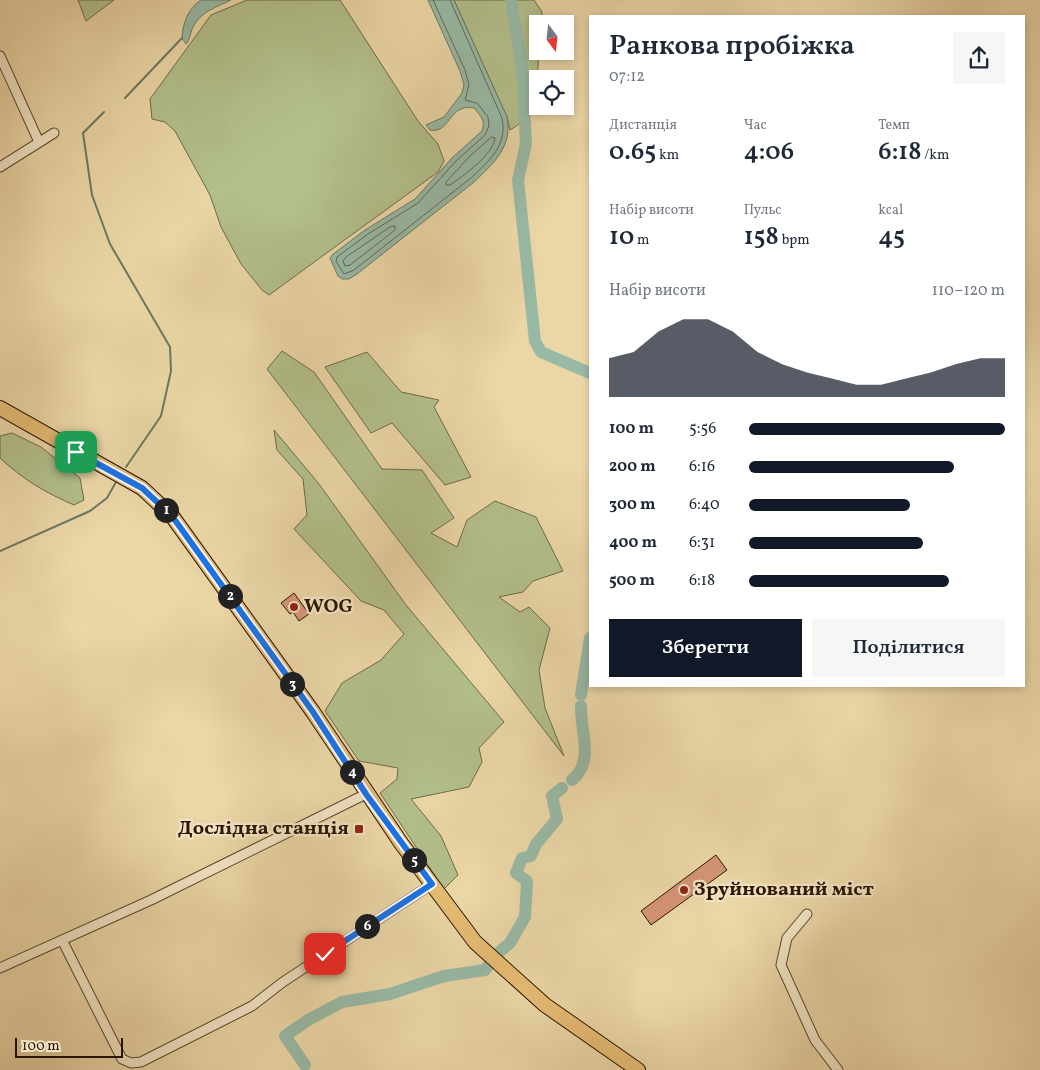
<!DOCTYPE html>
<html lang="uk">
<head>
<meta charset="utf-8">
<style>
	:root { --surface:#fff; --page:#f6f6f7; --text:#1f2937; --muted:#747a83; --accent:#111827 }
	body { margin:0; font-family:Vollkorn,serif; background:var(--page); color:var(--text); height:100vh; display:flex; flex-direction:column; font-size:19px; white-space:nowrap }
	* { box-sizing:border-box; margin:0 }
	p { font-size:16px; color:var(--muted) }
	.icon { flex:none; width:28px; height:28px; fill:none; stroke:currentColor; stroke-width:2; stroke-linecap:round; stroke-linejoin:round }
	.map { position:relative; flex:1; overflow:hidden }
	.drawer { position:absolute; left:589px; top:15px; width:436px; height:672px; display:flex; flex-direction:column; background:var(--surface); border-radius:0px; box-shadow:0 2px 8px #0003 }
	.drawer>* { flex:none }
	.needle { width:32px; rotate:165deg }
	.fabs { position:absolute; left:529px; top:15px; display:grid; gap:10px }
	.fabs a { display:grid; place-items:center; width:45px; height:45px; border-radius:0px; background:var(--surface); box-shadow:0 2px 8px #0003; font-size:25px }
	.scale { position:absolute; left:15px; bottom:12px; width:108px; box-sizing:border-box; padding-left:5px; border:2px solid #2a1601; border-top:0; font-size:14px; line-height:18px; white-space:nowrap; color:#2a1601; -webkit-text-stroke:4px #f2e4c5; paint-order:stroke }
	.pin { position:absolute; display:grid; place-items:center; width:42px; height:42px; color:#fff; margin:-21px; border-radius:10px; box-shadow:0 2px 8px #0006 }
	.km { position:absolute; width:25px; height:25px; margin:-12px; border-radius:50%; background:#222; color:#fff; font-size:14px; line-height:25px; text-align:center }
	.round { display:grid; place-items:center; flex:none; width:52px; height:52px; border-radius:0px; background:var(--page) }
	.head { display:flex; align-items:center; justify-content:space-between; height:85px; padding:0 20px }
	h1 { font-size:28px; font-weight:600; line-height:38px }
	.stats { display:grid; grid-template-columns:repeat(3,1fr); gap:8px; height:85px; padding:5px 20px }
	.stats div { display:grid; align-content:center }
	.stats b { font-size:25px; font-weight:600 }
	.stats small { font-size:14px; font-weight:400 }
	.stats p { font-size:14px }
	.chart { height:140px; padding:10px 20px }
	.chart p { display:flex; justify-content:space-between }
	.chart svg { width:100%; height:90px; margin-top:5px; fill:var(--accent); opacity:.7 }
	.primary-button { display:flex; gap:10px; margin-top:auto; padding:10px 20px }
	.primary-button a { flex:1; height:58px; border-radius:0px; background:var(--accent); color:#fff; font-size:20px; font-weight:600; line-height:58px; text-align:center }
	.primary-button a+a { background:var(--page); color:var(--text) }
	ul { padding:0 20px; list-style:none; font-size:16px }
	li { display:grid; grid-template-columns:80px 60px 1fr; align-items:center; height:38px }
	li i { height:12px; border-radius:6px; background:var(--accent) }
	.map>svg:first-child { display:block }
	.green { fill:#b2bf8b; stroke:#6e6a46 }
	.water { fill:#98b9a5; stroke:#6c7863 }
	.lines { fill:none; stroke-linecap:round; stroke-linejoin:round }
	.shore { stroke:#616853; stroke-width:1 }
	.stream { stroke:#6c7863; stroke-width:2 }
	.river { stroke:#98b9a5; stroke-width:12 }
	.building { fill:#d49476; stroke:#2a1601 }
	.minor-casing { stroke:#5a462a; stroke-width:11 }
	.primary-casing { stroke:#2a1601; stroke-width:16 }
	.minor { stroke:#f2e4c5; stroke-width:9 }
	.primary { stroke:#e6bb73; stroke-width:14 }
	.route-casing { stroke:#fff; stroke-width:10 }
	.route { stroke:#1a73e8; stroke-width:6 }
	.poi-dot { fill:#8f2418; stroke:#f2e4c5; stroke-width:2 }
	.labels { text-anchor:middle; dominant-baseline:central; stroke-width:4.5; stroke-linejoin:round; paint-order:stroke }
	.poi-label { font-size:20px; font-weight:bold; fill:#2a1601; stroke:#f2e4c5; text-anchor:start }
</style>
</head>
<body>
<div class="map">
<svg width="1040" height="1070" viewBox="0 0 1040 1070">
	<rect width="100%" height="100%" fill="#ebd6a6"/>
	<filter id="stains"><feTurbulence type="fractalNoise" baseFrequency=".004" numOctaves="4"/><feColorMatrix values="0 0 0 0 .2 0 0 0 0 .09 0 0 0 0 .02 0 0 0 .5 -.17"/></filter>
	<radialGradient id="worn" r=".72"><stop offset=".6" stop-color="#630" stop-opacity="0"/><stop offset="1" stop-color="#630" stop-opacity=".3"/></radialGradient>
	<!-- green -->
	<path class="green" d="M78,0h36l-28,21z
		M247,0h93l78,121 20,23 6,17 -6,11 -169,123 -7,-5 -21,-26 -20,-37 -11,-32 -35,-64 -10,-9 -13,-3 -2,-20 61,-84z
		M454,0h80l8,12 -1,12h-3c0,30 6,89 -28,106l-3,-13z
		M282,351l32,21 68,97 40,1 32,48 -23,15 26,14 10,-27 28,-19 41,16 27,54 -30,10 -10,11 -24,5 21,15 9,-5 21,21 -11,42 6,38 19,48 -297,-387z
		M367,352l34,40 38,8 -5,7 37,70 -26,8 -53,-62 -21,10 -46,-66z
		M274,430l45,54 87,121 98,117 -25,26 3,14 -13,25 -58,12 30,37 17,39 -14,14 -64,-96 17,-14 1,-11 -39,-7 -34,-50 17,-28 39,-23 23,-26 -20,-24 -23,-9 -67,-72 13,-14 -4,-36 -26,-29z
		M12,433l29,14 39,31 4,22 -10,5c-30,-13 -50,-25 -74,-47v-22z"/>
	<!-- water -->
	<path class="water" d="M201,0h30c-14,7 -29,11 -37,25 -4,6 -3,14 -8,19l-4,-6c1,-16 6,-29 19,-38z
		M428,0h26l53,117c6,29 -13,46 -33,65l-117,92 -8,5h-7l-4,-3 -8,-18 3,-4 32,-24 50,-31 37,-41 30,-27c4,-10 -1,-15 -8,-23 -26,-5 -23,26 -44,22l-4,-5 18,-8 18,-24 2,-8 -4,-14z"/>
	<g class="lines">
		<!-- shore -->
		<path class="shore" d="M433,0l32,70 4,15 -4,15 12,3 11,14 1,9 -4,9 -29,26 -38,42 -50,31 -31,23 -1,4 8,13 10,-4 117,-92c18,-17 37,-33 31,-60l-52,-118
			M492,137l3,1c-2,17 -32,38 -45,47h-4v-3l24,-26z
			M395,226v4l-45,35 -5,1 -2,-5 3,-4 44,-30z"/>
		<!-- stream -->
		<path class="stream" d="M125,98l57,-60
			M104,112l-21,21 9,62 18,49 60,103 1,24 -10,45 -35,51
			M0,551l90,-40 17,-13 9,-16"/>
		<!-- river -->
		<path class="river" d="M511,0l11,67 4,77 -8,36 17,161 6,11 49,21
			M581,695l9,-57
			M572,780c23,-19 8,-49 9,-74
			M498,953l12,-10 15,-26 2,-36 -11,-8 6,-15 9,-2 5,-12 21,-25 -5,-23 10,-8
			M305,1065l-20,-29 23,-16 34,-18 48,-8 54,-18 41,-6 5,-7"/>
	</g>
	<!-- building -->
	<path class="building" d="M294,593l15,21 -10,7 -6,-9 -3,2 -9,-11z
		M716,855l11,15 -76,55 -10,-14z"/>
	<g class="lines">
		<defs>
			<path id="minor" d="M0,56l39,86
				M0,167l54,-34
				M807,914l-20,24 -6,27 34,75 23,30
				M62,940l60,119 9,4 10,-1 111,-56 31,-24 149,-98
				M0,968l151,-68 215,-106"/>
			<path id="primary" d="M0,408l142,80 30,28 141,196 88,131 74,99 70,63 93,65"/>
		</defs>
		<!-- minor casing -->
		<use href="#minor" class="minor-casing"/>
		<!-- primary casing -->
		<use href="#primary" class="primary-casing"/>
		<!-- minor -->
		<use href="#minor" class="minor"/>
		<!-- primary -->
		<use href="#primary" class="primary"/>
	</g>
	<g class="lines">
		<defs>
			<path id="route" d="M76,452l66,36 30,28 141,196 53,82 66,90 -107,70"/>
		</defs>
		<!-- route casing -->
		<use href="#route" class="route-casing"/>
		<!-- route -->
		<use href="#route" class="route"/>
	</g>
	<!-- markers -->
	<g class="poi-dot">
		<circle cx="294" cy="607" r="5"/>
		<rect x="354" y="824" width="10" height="10" rx="2.5"/>
		<circle cx="684" cy="890" r="5"/>
	</g>
	<g class="labels">
		<!-- poi labels -->
		<g class="poi-label">
			<text x="304" y="607">WOG</text>
			<text x="349" y="829" text-anchor="end">Дослідна станція</text>
			<text x="694" y="890">Зруйнований міст</text>
		</g>
	</g>
	<rect width="100%" height="100%" filter="url(#stains)"/>
	<rect width="100%" height="100%" fill="url(#worn)"/>
</svg>
<div class="fabs">
<a><svg class="needle" viewBox="-14 -14 28 28"><path d="M0-13l5 13h-10z" fill="#e53935"/><path d="M0 13l5-13h-10z" fill="#747a83"/></svg></a>
<a><svg class="icon" aria-label="locate" viewBox="0 0 24 24"><circle cx="12" cy="12" r="6"/><path d="M12 2v4M12 18v4M2 12h4M18 12h4"/></svg></a>
</div>
<div class="scale">100 m</div>
<div class="pin" style="left:76px;top:452px;background:#1e9e55"><svg class="icon" aria-label="arrive" viewBox="0 0 24 24"><path d="M6 21V4h12l-3 4 3 4H6"/></svg></div>
<div class="pin" style="left:325px;top:954px;background:#d93025"><svg class="icon" aria-label="check" viewBox="0 0 24 24"><path d="M5 12l5 5 9-10"/></svg></div>
<b class="km" style="left:166px;top:510px">1</b>
<b class="km" style="left:230px;top:596px">2</b>
<b class="km" style="left:292px;top:684px">3</b>
<b class="km" style="left:352px;top:772px">4</b>
<b class="km" style="left:414px;top:860px">5</b>
<b class="km" style="left:367px;top:926px">6</b>
<section class="drawer">
<div class="head"><div><h1>Ранкова пробіжка</h1><p>07:12</p></div><a class="round"><svg class="icon" aria-label="share" viewBox="0 0 24 24"><path d="M12 15V3M7 8l5-5 5 5M5 13v7h14v-7"/></svg></a></div>
<div class="stats">
<div><p>Дистанція</p><b>0.65<small> km</small></b></div>
<div><p>Час</p><b>4:06</b></div>
<div><p>Темп</p><b>6:18<small> /km</small></b></div>
</div>
<div class="stats">
<div><p>Набір висоти</p><b>10<small> m</small></b></div>
<div><p>Пульс</p><b>158<small> bpm</small></b></div>
<div><p>kcal</p><b>45</b></div>
</div>
<div class="chart"><p><span>Набір висоти</span>110–120 m</p>
<svg viewBox="0 0 160 44" preserveAspectRatio="none"><path d="M0 44V25L10 22L20 12L30 6L40 6L50 12L60 22L70 28L80 32L90 35L100 38L110 38L120 35L130 32L140 28L150 25L160 25V44z"/></svg>
</div>
<ul>
<li><b>100 m</b>5:56<i style="width:100%"></i></li>
<li><b>200 m</b>6:16<i style="width:80%"></i></li>
<li><b>300 m</b>6:40<i style="width:63%"></i></li>
<li><b>400 m</b>6:31<i style="width:68%"></i></li>
<li><b>500 m</b>6:18<i style="width:78%"></i></li>
</ul>
<div class="primary-button"><a>Зберегти</a><a>Поділитися</a></div>
</section>
</div>
</body>
</html>
